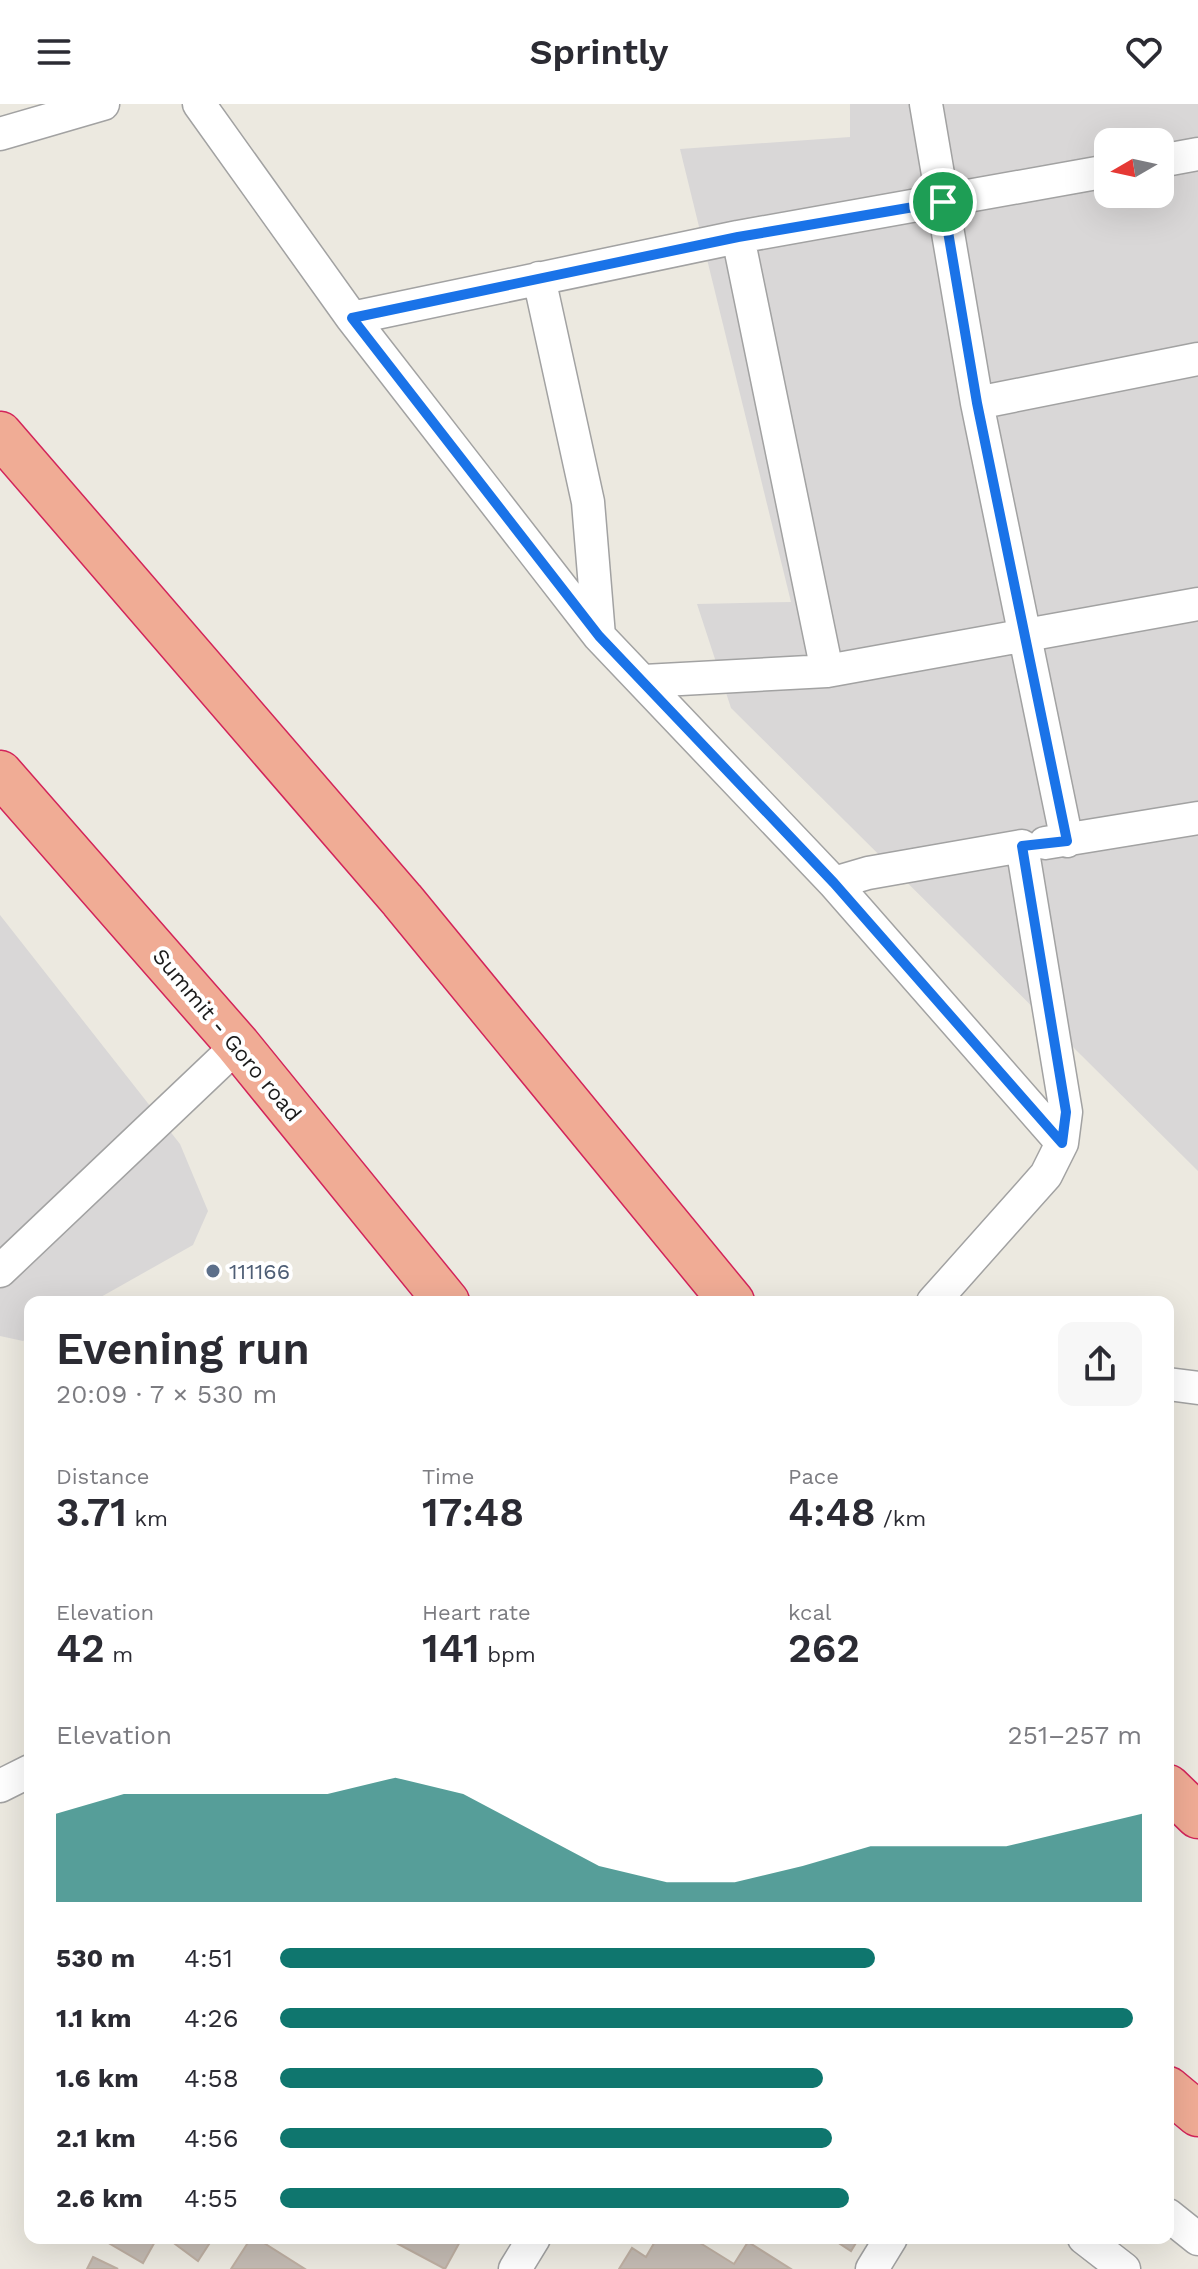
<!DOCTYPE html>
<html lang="en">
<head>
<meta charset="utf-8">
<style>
	:root { --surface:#fff; --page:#f7f7f7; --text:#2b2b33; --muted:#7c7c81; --accent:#0f766e }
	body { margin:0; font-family:"Work Sans",sans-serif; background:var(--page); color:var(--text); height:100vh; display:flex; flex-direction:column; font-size:30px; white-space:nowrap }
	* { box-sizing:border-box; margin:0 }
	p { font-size:26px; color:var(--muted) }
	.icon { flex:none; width:44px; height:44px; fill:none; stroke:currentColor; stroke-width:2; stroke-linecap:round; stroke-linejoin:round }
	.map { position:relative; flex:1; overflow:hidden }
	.drawer { position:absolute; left:24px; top:1192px; width:1150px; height:948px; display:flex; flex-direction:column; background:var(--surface); border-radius:16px; box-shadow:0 8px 32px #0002 }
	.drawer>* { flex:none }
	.needle { width:52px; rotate:261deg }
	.fabs { position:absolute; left:1094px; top:24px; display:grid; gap:16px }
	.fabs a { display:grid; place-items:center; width:80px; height:80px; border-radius:16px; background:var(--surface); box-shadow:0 8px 32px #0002; font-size:40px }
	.pin { position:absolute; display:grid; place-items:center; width:68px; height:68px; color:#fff; margin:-34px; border:4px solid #fff; border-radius:50%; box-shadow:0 2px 8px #0007 }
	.round { display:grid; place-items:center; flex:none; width:84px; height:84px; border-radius:16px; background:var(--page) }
	.summary { display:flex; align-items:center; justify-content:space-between; height:136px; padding:0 32px }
	h1 { font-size:44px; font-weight:600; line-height:60px }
	.stats { display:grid; grid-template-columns:repeat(3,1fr); gap:12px; height:136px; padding:8px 32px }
	.stats div { display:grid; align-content:center }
	.stats b { font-size:40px; font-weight:600 }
	.stats small { font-size:22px; font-weight:400 }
	.stats p { font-size:22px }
	.chart { height:224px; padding:16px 32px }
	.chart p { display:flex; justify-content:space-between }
	.chart svg { width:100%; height:144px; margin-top:8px; fill:var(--accent); opacity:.7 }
	ul { padding:0 32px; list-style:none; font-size:26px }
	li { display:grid; grid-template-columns:128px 96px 1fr; align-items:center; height:60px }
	li i { height:20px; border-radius:10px; background:var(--accent) }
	header { display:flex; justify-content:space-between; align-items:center; height:104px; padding:0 32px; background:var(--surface); font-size:36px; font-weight:600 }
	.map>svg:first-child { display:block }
	.residential { fill:#d9d7d7; fill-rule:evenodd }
	.building { fill:#c4bbb3; stroke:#beafa2; stroke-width:2 }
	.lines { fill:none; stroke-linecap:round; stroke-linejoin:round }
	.minor-casing { stroke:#a2a2a2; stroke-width:35 }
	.trunk-casing { stroke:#d3245a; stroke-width:47 }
	.minor { stroke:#fff; stroke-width:32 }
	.trunk { stroke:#f0ac95; stroke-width:44 }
	.route-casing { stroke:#fff; stroke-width:16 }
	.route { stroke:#1a73e8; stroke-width:10 }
	.service-dot { fill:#5c6f8a; stroke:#fff; stroke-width:3 }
	.labels { text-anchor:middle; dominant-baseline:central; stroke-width:8; stroke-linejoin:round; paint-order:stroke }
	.street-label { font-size:22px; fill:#1b1b1b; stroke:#fff }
	.service-label { font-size:22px; fill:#4e5e75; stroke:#fff; text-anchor:start }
</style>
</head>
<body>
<header><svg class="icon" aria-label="menu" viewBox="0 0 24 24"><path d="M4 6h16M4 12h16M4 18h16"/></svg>Sprintly<svg class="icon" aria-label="heart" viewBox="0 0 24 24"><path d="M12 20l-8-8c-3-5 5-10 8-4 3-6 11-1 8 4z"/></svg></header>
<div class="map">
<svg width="1198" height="2165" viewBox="0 0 1198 2165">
	<rect width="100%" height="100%" fill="#ece9e0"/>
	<!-- residential -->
	<path class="residential" d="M850,0h348v1067l-467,-463 -34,-104 94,-2 -111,-453 170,-12zM1108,38h52v52h-52z
		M0,811l180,229 28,67 -15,34 -101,57h-62v35l-7,4 -23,-5z"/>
	<!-- building -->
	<path class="building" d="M100,2134h57l-14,25z
		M167,2134h46l-15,23z
		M251,2134h5l49,31h-74z
		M387,2134h75l-17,31z
		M657,2134h35l42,26 14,-22 43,27h-172l13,-21 14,9z
		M831,2134h28l-8,13z
		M93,2153l25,12h-31z"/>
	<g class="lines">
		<defs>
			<path id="minor" d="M199,0l153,214 247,318 235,247 34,-10 154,-27 44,266 -4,31 -16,32 -113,127
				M926,0l51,299 90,438
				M0,30l103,-30
				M1160,57l38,-7
				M738,133l89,434
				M539,174l49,224 11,134
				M352,214l386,-81 370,-66
				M977,299l221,-44
				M644,577l183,-10 371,-67
				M1045,739l153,-25
				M834,779l228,260
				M0,1167l238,-226
				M1168,1280l30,4
				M0,1682l30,-15
				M1168,2111l30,24
				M1084,2134l40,31
				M515,2165l19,-31
				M872,2165l19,-31"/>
			<path id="trunk" d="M0,330l402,466 330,402
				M0,669l238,272 209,257
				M1168,1683l30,29
				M1168,1985l30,25"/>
		</defs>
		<!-- minor casing -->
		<use href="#minor" class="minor-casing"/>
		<!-- trunk casing -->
		<use href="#trunk" class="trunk-casing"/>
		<!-- minor -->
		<use href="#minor" class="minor"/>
		<!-- trunk -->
		<use href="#trunk" class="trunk"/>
	</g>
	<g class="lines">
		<defs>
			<path id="route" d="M943,98l34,201 90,438 -45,5 44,266 -4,31 -228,-260 -235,-247 -247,-318 386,-81z"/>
		</defs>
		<!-- route casing -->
		<use href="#route" class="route-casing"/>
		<!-- route -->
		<use href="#route" class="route"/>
	</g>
	<!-- markers -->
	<circle class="service-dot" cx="213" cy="1167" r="8"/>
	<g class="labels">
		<!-- street labels -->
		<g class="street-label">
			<text transform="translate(227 931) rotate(50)">Summit - Goro road</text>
		</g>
		<!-- service labels -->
		<g class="service-label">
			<text x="229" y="1167">111166</text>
		</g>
	</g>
</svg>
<div class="fabs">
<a><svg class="needle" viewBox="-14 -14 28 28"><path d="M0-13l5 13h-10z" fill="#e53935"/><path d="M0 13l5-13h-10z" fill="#7c7c81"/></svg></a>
</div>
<div class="pin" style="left:943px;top:98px;background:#1e9e55"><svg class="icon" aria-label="arrive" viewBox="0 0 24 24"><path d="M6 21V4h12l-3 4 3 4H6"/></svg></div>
<section class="drawer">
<div class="summary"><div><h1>Evening run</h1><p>20:09 · 7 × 530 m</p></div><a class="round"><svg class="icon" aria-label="share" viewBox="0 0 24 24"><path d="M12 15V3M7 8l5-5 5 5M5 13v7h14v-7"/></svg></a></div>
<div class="stats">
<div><p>Distance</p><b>3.71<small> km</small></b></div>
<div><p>Time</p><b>17:48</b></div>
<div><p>Pace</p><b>4:48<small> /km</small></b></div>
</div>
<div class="stats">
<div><p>Elevation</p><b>42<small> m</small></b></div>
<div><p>Heart rate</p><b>141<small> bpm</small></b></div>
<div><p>kcal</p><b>262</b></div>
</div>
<div class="chart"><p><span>Elevation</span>251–257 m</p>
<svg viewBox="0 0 160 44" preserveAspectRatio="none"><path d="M0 44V17L10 11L20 11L30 11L40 11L50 6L60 11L70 22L80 33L90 38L100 38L110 33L120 27L130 27L140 27L150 22L160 17V44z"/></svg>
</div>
<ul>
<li><b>530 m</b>4:51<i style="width:69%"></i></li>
<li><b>1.1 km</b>4:26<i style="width:99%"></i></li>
<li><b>1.6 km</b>4:58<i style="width:63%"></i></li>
<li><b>2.1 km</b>4:56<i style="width:64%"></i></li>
<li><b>2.6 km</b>4:55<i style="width:66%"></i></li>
</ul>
</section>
</div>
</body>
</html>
